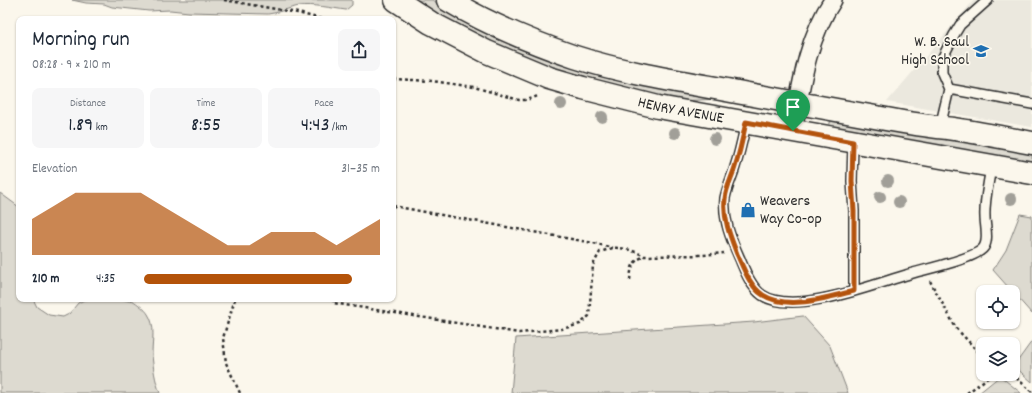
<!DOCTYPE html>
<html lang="en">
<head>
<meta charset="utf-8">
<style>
	:root { --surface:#fff; --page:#f6f6f7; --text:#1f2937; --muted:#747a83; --accent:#b45309 }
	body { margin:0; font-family:Dekko,sans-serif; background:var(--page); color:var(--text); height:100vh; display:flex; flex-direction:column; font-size:15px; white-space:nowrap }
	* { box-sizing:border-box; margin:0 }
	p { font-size:13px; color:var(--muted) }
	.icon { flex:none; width:22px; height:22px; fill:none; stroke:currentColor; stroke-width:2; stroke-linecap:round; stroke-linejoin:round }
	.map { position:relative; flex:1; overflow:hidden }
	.sheet { position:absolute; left:16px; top:16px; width:380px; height:286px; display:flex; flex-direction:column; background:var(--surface); border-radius:8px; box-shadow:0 1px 3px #0004 }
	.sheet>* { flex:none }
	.buttons { position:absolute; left:976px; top:285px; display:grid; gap:8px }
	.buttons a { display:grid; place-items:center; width:44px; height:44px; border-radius:8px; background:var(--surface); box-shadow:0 1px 3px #0004; font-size:20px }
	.pin { position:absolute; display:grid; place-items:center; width:34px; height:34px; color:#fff; margin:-41px -17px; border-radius:50% 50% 50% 0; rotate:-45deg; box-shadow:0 0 4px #0007 }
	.pin .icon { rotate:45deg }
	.round { display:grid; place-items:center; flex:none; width:42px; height:42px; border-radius:8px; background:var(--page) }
	.head { display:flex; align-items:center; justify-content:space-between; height:68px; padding:0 16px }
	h1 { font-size:22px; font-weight:600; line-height:30px }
	.stats { display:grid; grid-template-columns:repeat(3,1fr); gap:6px; height:68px; padding:4px 16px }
	.stats div { display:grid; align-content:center; border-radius:8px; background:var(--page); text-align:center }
	.stats b { font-size:20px; font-weight:600 }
	.stats small { font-size:11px; font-weight:400 }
	.stats p { font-size:11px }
	.chart { height:112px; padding:8px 16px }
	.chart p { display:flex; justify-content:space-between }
	.chart svg { width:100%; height:72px; margin-top:4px; fill:var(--accent); opacity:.7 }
	ul { padding:0 16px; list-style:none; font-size:13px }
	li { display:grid; grid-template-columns:64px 48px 1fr; align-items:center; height:30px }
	li i { height:10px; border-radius:5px; background:var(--accent) }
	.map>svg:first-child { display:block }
	.built { fill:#ebe8de }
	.green { fill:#dddad0; stroke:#84827e }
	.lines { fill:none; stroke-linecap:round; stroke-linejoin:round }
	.service-casing { stroke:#2b2b2b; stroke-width:12 }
	.minor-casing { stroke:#2b2b2b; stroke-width:20 }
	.primary-casing { stroke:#2b2b2b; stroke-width:25 }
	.path { stroke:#2b2b2b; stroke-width:2.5; stroke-dasharray:3 3; stroke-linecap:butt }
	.service { stroke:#fbf7ec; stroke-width:9 }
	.minor { stroke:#fbf7ec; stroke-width:17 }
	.primary { stroke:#fbf7ec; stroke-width:22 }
	.tree { fill:#a19f98 }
	.route-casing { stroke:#fff; stroke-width:8 }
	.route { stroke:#b45309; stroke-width:5 }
	.labels { text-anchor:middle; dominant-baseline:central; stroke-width:3.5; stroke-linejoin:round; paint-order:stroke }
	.poi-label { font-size:16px; fill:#2b2b2b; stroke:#fbf7ec; text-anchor:end }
	.street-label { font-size:16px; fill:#2b2b2b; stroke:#fbf7ec }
</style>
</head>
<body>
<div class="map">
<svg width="1032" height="393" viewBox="0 0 1032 393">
	<rect width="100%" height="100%" fill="#fbf7ec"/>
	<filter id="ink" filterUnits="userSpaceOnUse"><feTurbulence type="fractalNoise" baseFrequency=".025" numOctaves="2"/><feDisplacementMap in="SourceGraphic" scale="8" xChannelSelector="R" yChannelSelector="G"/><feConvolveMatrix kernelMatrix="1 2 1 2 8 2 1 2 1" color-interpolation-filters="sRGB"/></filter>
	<g filter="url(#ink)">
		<!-- built -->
		<path class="built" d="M974,0h58v127l-145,-25z"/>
		<!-- green -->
		<path class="green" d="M72,0h280v5l-6,5c-15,-2 -32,-6 -47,-4 -11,2 -20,7 -31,8l-79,-2 -19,-2 -21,1 -37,-4 -8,-3 -18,-1z
			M413,0h19l24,14 262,85 -36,2 -32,-5 -82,-22 -97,-40z
			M831,119l201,32v13l-203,-37z
			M0,193l19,14v92h14l4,8 12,8 14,2 6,-3 9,-11 6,-3 9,-1h28l8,2 3,-1c6,4 13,9 16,14 8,12 4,27 4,40 1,13 3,27 8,39h-160z
			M1020,214l12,2v98l-39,-44 13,-20z
			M803,316l27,30 18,47h-337l5,-55 238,-16z
			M1032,341v41l-18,-16z
			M1000,376l21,17h-42z"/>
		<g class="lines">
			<defs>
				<path id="service" d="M949,89l-7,-16v-14l12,-24 6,-10 28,-25
					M746,123c-3,14 -6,29 -11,44 -3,10 -8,21 -10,31 -2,23 6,41 15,61 5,12 11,28 22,36 31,21 110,-10 144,-20 15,-5 71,-16 78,-28 5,-8 1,-21 1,-30 -1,-17 4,-34 6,-51
					M940,127l9,-38 83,15
					M853,142l-1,39 2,30v80"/>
				<path id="minor" d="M793,131c8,-46 14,-92 40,-131"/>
				<g id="primary">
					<path id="s1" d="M396,0l35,23 56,29 62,26 34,10 75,19 374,66"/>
					<path d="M448,0c40,24 83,42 127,57 56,18 115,26 173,37 51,9 103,19 155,28 17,3 34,5 51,7 26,4 52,9 78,14"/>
				</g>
			</defs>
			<!-- service casing -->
			<use href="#service" class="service-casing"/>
			<!-- minor casing -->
			<use href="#minor" class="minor-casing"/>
			<!-- primary casing -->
			<use href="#primary" class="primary-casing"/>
			<!-- path -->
			<path class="path" d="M224,0l74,13 23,6
				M393,79l39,2 42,6 45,13c8,0 13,-1 20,-5
				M393,206l200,37 20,5
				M630,280c1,-11 2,-19 13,-23
				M930,281l26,47 27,29
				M235,299l-12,39 3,25 14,30
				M334,299l-1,4 186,30 43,-4 18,-5 9,-8 4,-51 7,-13c4,-1 9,-3 13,-4 10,-1 22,3 31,8l59,-1 21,-2
				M1012,374l20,18
				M967,393l26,-19"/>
			<!-- service -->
			<use href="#service" class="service"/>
			<!-- minor -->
			<use href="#minor" class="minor"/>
			<!-- primary -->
			<use href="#primary" class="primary"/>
		</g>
		<!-- trees -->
		<g class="tree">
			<circle cx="561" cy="104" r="6"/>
			<circle cx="602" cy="117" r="6"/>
			<circle cx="675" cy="133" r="6"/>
			<circle cx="715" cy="139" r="6"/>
			<circle cx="888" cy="181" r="6"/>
			<circle cx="880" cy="197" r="6"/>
			<circle cx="1011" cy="199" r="6"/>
			<circle cx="899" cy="202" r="6"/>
		</g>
	</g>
	<g class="lines" filter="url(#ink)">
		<defs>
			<path id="route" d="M746,122l107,20 -1,39 2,30v80c-26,6 -66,20 -91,4 -13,-8 -20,-28 -26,-41 -7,-18 -14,-35 -12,-55 1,-11 7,-22 10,-32 5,-15 8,-30 11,-45z"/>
		</defs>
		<!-- route casing -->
		<use href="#route" class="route-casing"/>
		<!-- route -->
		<use href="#route" class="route"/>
	</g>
	<!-- icons -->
	<defs>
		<symbol id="school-bare" viewBox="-9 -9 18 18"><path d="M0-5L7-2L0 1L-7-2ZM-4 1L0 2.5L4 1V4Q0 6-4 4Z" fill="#1f6fb2" stroke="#fbf7ec" stroke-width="2.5" paint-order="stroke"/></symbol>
		<symbol id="shop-bare" viewBox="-9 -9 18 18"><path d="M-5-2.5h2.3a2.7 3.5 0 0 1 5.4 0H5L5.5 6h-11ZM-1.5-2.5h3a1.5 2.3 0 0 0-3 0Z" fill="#1f6fb2" stroke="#fbf7ec" stroke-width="2.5" paint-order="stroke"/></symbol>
	</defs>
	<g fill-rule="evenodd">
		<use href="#school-bare" x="970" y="40" width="22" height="22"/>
		<use href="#shop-bare" x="737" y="199" width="22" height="22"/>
	</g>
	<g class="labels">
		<!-- poi labels -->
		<g class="poi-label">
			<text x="969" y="42">W. B. Saul<tspan x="969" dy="18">High School</tspan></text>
			<text x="760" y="201" text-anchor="start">Weavers<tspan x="760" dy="18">Way Co-op</tspan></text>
		</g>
		<!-- street labels -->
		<g class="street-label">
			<text stroke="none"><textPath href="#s1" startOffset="308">HENRY AVENUE</textPath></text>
		</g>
	</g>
</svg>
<div class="buttons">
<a><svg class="icon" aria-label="locate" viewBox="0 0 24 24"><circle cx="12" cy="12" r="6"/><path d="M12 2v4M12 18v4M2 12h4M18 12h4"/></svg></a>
<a><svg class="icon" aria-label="layers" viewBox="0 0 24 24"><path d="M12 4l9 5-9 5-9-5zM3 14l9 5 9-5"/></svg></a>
</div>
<div class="pin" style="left:793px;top:131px;background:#1e9e55"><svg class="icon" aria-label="arrive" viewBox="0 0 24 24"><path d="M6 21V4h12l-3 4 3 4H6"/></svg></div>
<section class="sheet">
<div class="head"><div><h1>Morning run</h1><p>08:28 · 9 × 210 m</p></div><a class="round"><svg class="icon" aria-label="share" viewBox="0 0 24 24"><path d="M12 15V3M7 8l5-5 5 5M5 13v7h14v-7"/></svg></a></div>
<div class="stats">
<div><p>Distance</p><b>1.89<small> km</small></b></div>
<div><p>Time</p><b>8:55</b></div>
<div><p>Pace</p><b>4:43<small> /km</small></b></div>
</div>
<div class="chart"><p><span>Elevation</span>31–35 m</p>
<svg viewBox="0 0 160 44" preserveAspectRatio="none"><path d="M0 44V22L10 14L20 6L30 6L40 6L50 6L60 14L70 22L80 30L90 38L100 38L110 30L120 30L130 30L140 38L150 30L160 22V44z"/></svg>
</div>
<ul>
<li><b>210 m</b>4:35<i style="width:88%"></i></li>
</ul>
</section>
</div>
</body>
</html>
